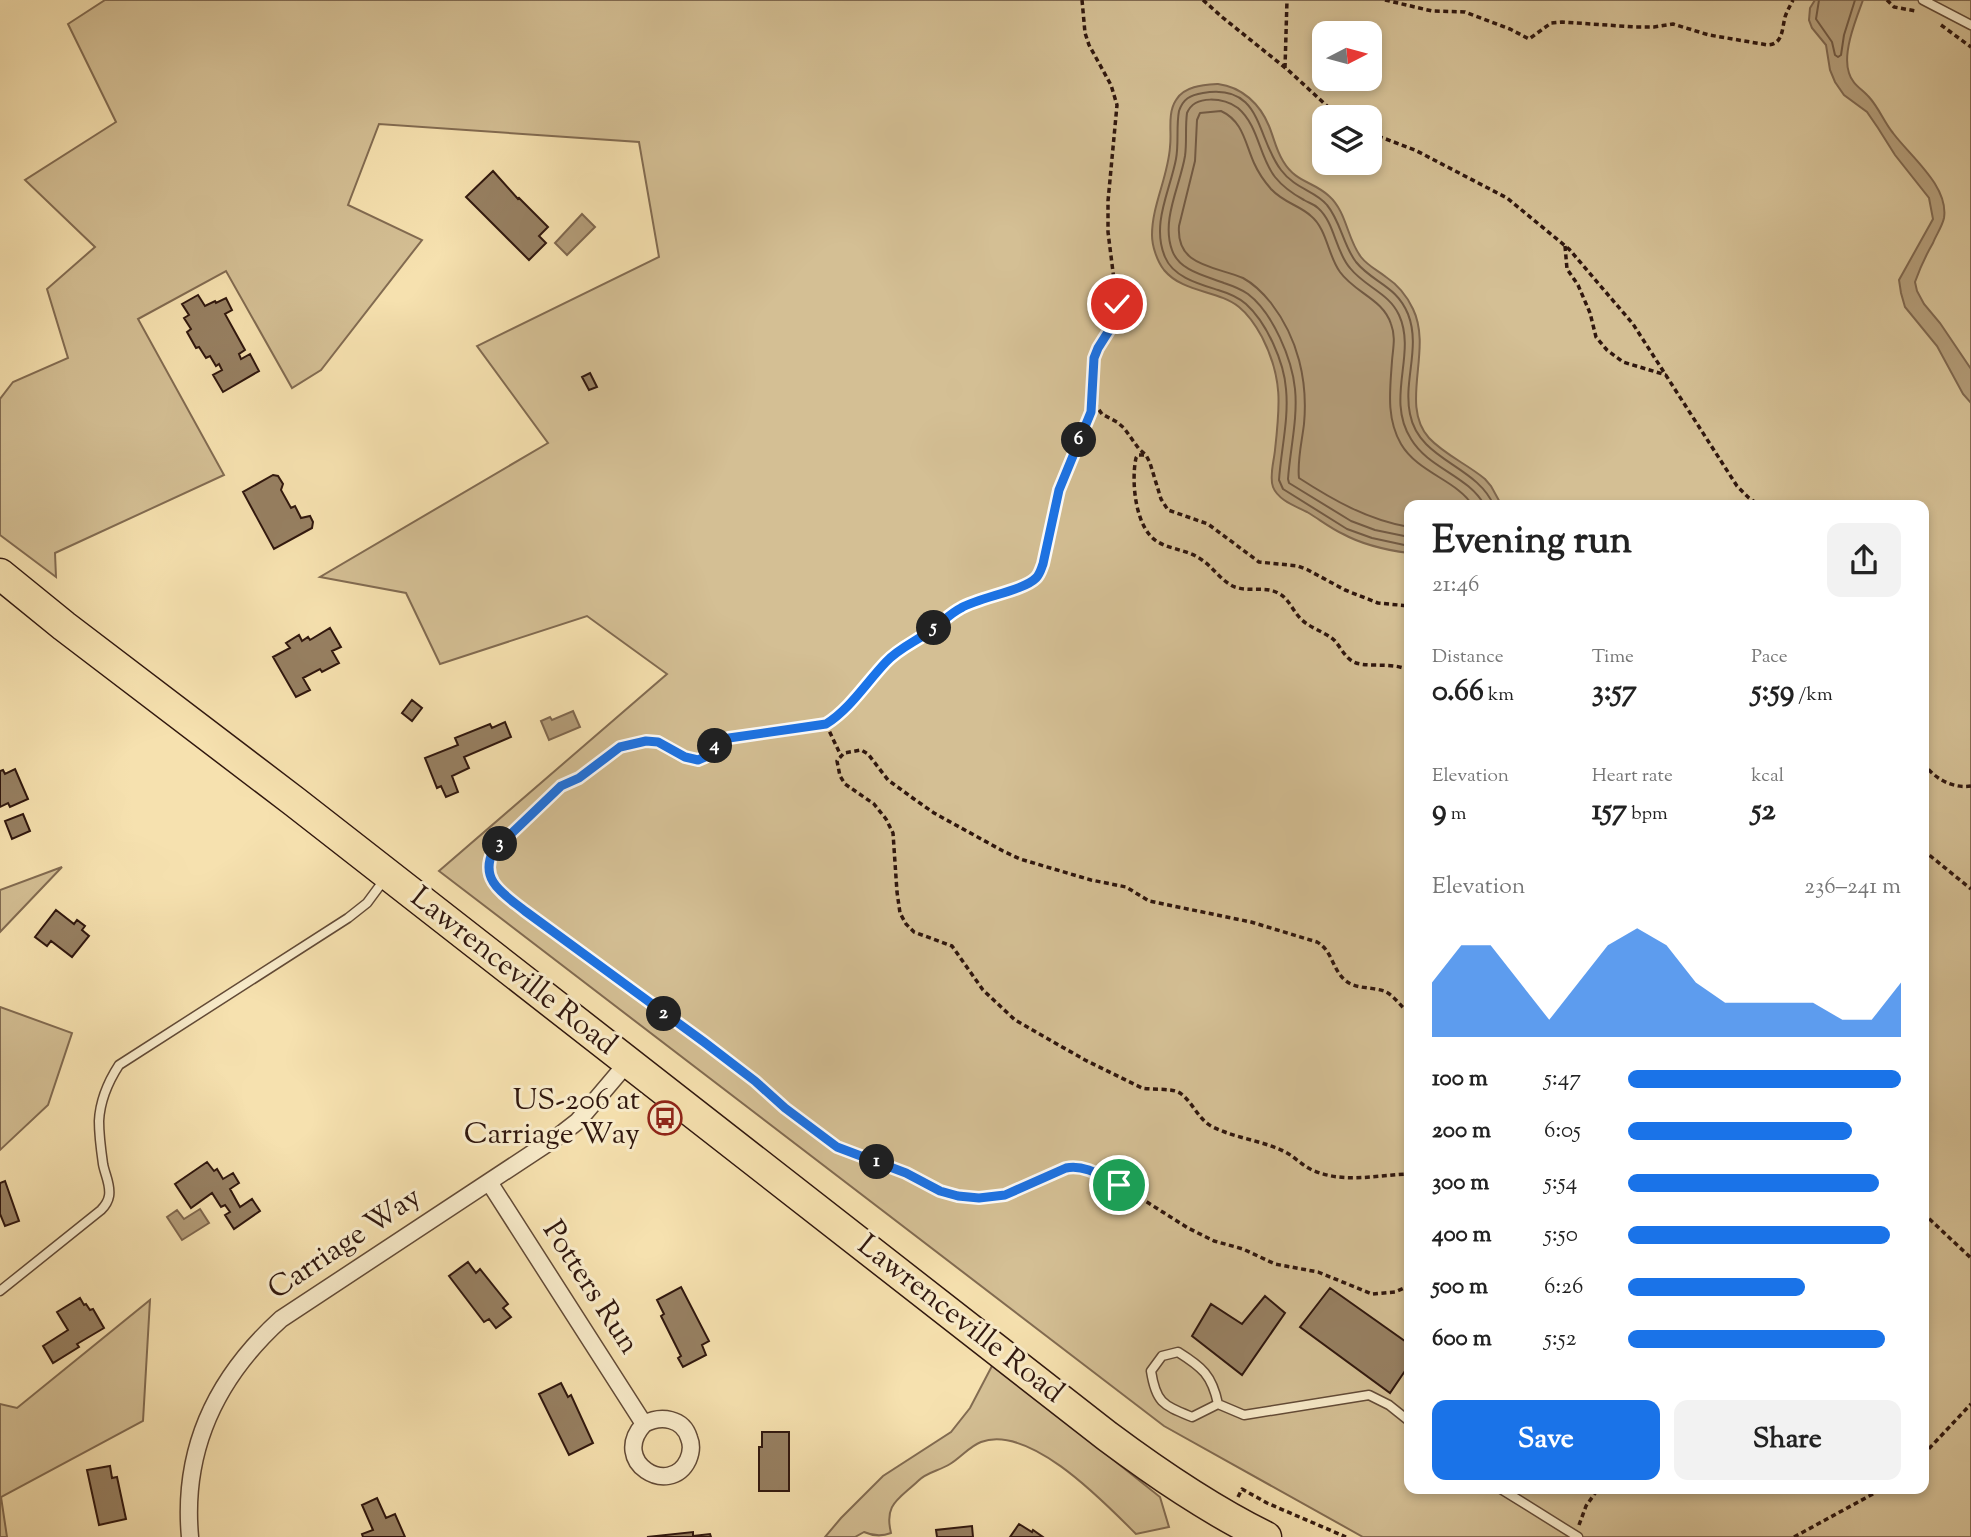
<!DOCTYPE html>
<html lang="en">
<head>
<meta charset="utf-8">
<style>
	:root { --surface:#fff; --page:#f2f2f2; --text:#222; --muted:#767676; --accent:#1a73e8 }
	body { margin:0; font-family:"Sorts Mill Goudy",serif; background:var(--page); color:var(--text); height:100vh; display:flex; flex-direction:column; font-size:26px; white-space:nowrap }
	* { box-sizing:border-box; margin:0 }
	p { font-size:23px; color:var(--muted) }
	.icon { flex:none; width:38px; height:38px; fill:none; stroke:currentColor; stroke-width:2; stroke-linecap:round; stroke-linejoin:round }
	.map { position:relative; flex:1; overflow:hidden }
	.details { position:absolute; left:1404px; top:500px; width:525px; height:994px; display:flex; flex-direction:column; background:var(--surface); border-radius:14px; box-shadow:0 4px 10px #0003 }
	.details>* { flex:none }
	.needle { width:46px; rotate:84deg }
	.fabs { position:absolute; left:1312px; top:21px; display:grid; gap:14px }
	.fabs a { display:grid; place-items:center; width:70px; height:70px; border-radius:14px; background:var(--surface); box-shadow:0 4px 10px #0003; font-size:35px }
	.pin { position:absolute; display:grid; place-items:center; width:60px; height:60px; color:#fff; margin:-30px; border:4px solid #fff; border-radius:50%; box-shadow:0 2px 7px #0007 }
	.km { position:absolute; width:35px; height:35px; margin:-18px; border-radius:50%; background:#222; color:#fff; font-size:19px; line-height:35px; text-align:center }
	.round { display:grid; place-items:center; flex:none; width:74px; height:74px; border-radius:14px; background:var(--page) }
	.head { display:flex; align-items:center; justify-content:space-between; height:119px; padding:0 28px }
	h1 { font-size:38px; font-weight:800; line-height:52px }
	.stats { display:grid; grid-template-columns:repeat(3,1fr); gap:10px; height:119px; padding:7px 28px }
	.stats div { display:grid; align-content:center }
	.stats b { font-size:30px; font-weight:800 }
	.stats small { font-size:19px; font-weight:400 }
	.stats p { font-size:19px }
	.chart { height:196px; padding:14px 28px }
	.chart p { display:flex; justify-content:space-between }
	.chart svg { width:100%; height:126px; margin-top:7px; fill:var(--accent); opacity:.7 }
	.button { display:flex; gap:14px; margin-top:auto; padding:14px 28px }
	.button a { flex:1; height:80px; border-radius:14px; background:var(--accent); color:#fff; font-size:28px; font-weight:800; line-height:80px; text-align:center }
	.button a+a { background:var(--page); color:var(--text) }
	ul { padding:0 28px; list-style:none; font-size:23px }
	li { display:grid; grid-template-columns:112px 84px 1fr; align-items:center; height:52px }
	li i { height:18px; border-radius:9px; background:var(--accent) }
	.map>svg:first-child { display:block }
	.green { fill:#d4bf94; stroke:#826b51; stroke-width:2; fill-rule:evenodd }
	.water { fill:#b39c78; stroke:#7f674e; stroke-width:2 }
	.lines { fill:none; stroke-linecap:round; stroke-linejoin:round }
	.shore { stroke:#725a43; stroke-width:2 }
	.building { fill:#978062; stroke:#30170e; stroke-width:2 }
	.lane-casing { stroke:#624a36; stroke-width:11 }
	.street-casing { stroke:#624a36; stroke-width:19 }
	.highway-casing { stroke:#30170e; stroke-width:33 }
	.path { stroke:#30170e; stroke-width:3.5; stroke-dasharray:5 3.5; stroke-linecap:butt }
	.lane { stroke:#f9eccb; stroke-width:8 }
	.street { stroke:#f9eccb; stroke-width:16 }
	.highway { stroke:#f6e1af; stroke-width:30 }
	.route-casing { stroke:#fff; stroke-width:14 }
	.route { stroke:#1a73e8; stroke-width:9 }
	.labels { text-anchor:middle; dominant-baseline:central; stroke-width:6; stroke-linejoin:round; paint-order:stroke }
	.street-label { font-size:30px; fill:#30170e; stroke:#f9eccb }
	.poi-label { font-size:30px; fill:#30170e; stroke:#f9eccb; text-anchor:end }
</style>
</head>
<body>
<div class="map">
<svg width="1971" height="1537" viewBox="0 0 1971 1537">
	<rect width="100%" height="100%" fill="#f6e1af"/>
	<filter id="stains"><feTurbulence type="fractalNoise" baseFrequency=".00286" numOctaves="4"/><feColorMatrix values="0 0 0 0 .2 0 0 0 0 .09 0 0 0 0 .02 0 0 0 .5 -.17"/></filter>
	<radialGradient id="worn" r=".72"><stop offset=".6" stop-color="#630" stop-opacity="0"/><stop offset="1" stop-color="#630" stop-opacity=".3"/></radialGradient>
	<!-- green -->
	<path class="green" d="M105,0h1866v1537h-608l-199,-111 -725,-555 228,-197 -80,-58 -147,48 -34,-71 -86,-16 228,-134 -71,-97 182,-89 -20,-115 -260,-18 -31,81 74,35 -101,130 -29,18 -66,-117 -88,48 86,156 -169,78 1,24 -56,-42v-136l13,-17 55,-24 -21,-69 48,-42 -70,-67 91,-58 -48,-98zM1325,33h45v46h-45zM1325,117h45v46h-45zM1409,506h514v983h-514z
		M62,867l-62,65v-42z
		M0,1007l72,26 -24,72 -48,45z
		M150,1300l-7,121 -142,76 6,40h-7v-133l17,4z
		M993,1364l167,133 9,30 -33,7c-32,-32 -106,-110 -155,-92 -11,4 -21,16 -31,22 -11,7 -23,8 -32,17 -20,19 -34,23 -27,52 -10,4 -18,3 -27,-1l-9,5h-30l16,-19 42,-42 68,-44 19,-24z"/>
	<!-- water -->
	<path class="water" d="M1815,0h48c-7,19 -21,53 -14,73 3,11 13,16 20,24 10,11 15,25 24,36 17,23 56,53 51,85 -2,9 -8,17 -11,25 -7,12 -13,25 -18,39l2,9 7,13 16,19 31,46v34l-8,-9 -26,-48 -32,-39 -4,-14 -2,-13 34,-61 -4,-21 -34,-43 -17,-27 -11,-16 -23,-17 -9,-13 -5,-12 -4,-25 -14,-17 -3,-8 1,-12z
		M1218,84c24,3 42,20 51,42 5,12 7,24 14,35 13,22 30,20 46,35 18,16 18,43 32,61 7,9 16,13 25,20 12,8 21,19 27,32 20,41 -14,96 16,129 16,17 38,26 56,41l6,7 11,20h-93v47c-23,-3 -46,-8 -66,-19 -13,-6 -24,-15 -36,-22 -12,-6 -29,-12 -34,-25 -4,-10 1,-26 2,-37 5,-44 8,-72 -13,-113 -6,-11 -13,-22 -23,-30 -21,-17 -56,-14 -75,-37 -7,-9 -12,-24 -12,-35 0,-30 16,-58 18,-88 2,-15 -3,-33 6,-47 8,-14 27,-15 42,-16z
		M582,214l13,13 -28,28 -12,-12z
		M573,711l7,16 -31,13 -8,-19 9,-4 2,3z
		M200,1209l9,14 -27,17 -15,-23 10,-7 7,9z"/>
	<g class="lines">
		<!-- shore -->
		<path class="shore" d="M1819,0l-3,19 16,23 3,13 3,2 3,-2 3,-20 11,-35
			M1409,527c-41,-7 -76,-27 -110,-49 -2,-17 3,-37 5,-54 4,-43 -6,-86 -33,-121 -8,-10 -17,-19 -28,-25 -28,-12 -67,-11 -64,-52l16,-65 2,-41 3,-7 21,-2c22,10 24,32 33,52 4,9 10,18 17,26 13,14 28,16 40,27 16,13 17,40 29,56 15,21 43,27 51,52 5,13 2,24 1,37 -2,29 -6,57 9,83 17,29 56,36 72,62
			M1409,537l-34,-7 -24,-9 -62,-38 -1,-4c2,-29 10,-61 7,-90 -3,-30 -22,-76 -47,-95 -7,-5 -15,-8 -24,-11 -18,-7 -45,-12 -52,-33 -11,-30 8,-64 13,-94 2,-14 0,-28 2,-43 8,-19 37,-15 51,-5 21,18 21,49 37,69 8,10 18,17 29,23 5,3 10,4 14,8 17,15 17,43 32,60 15,19 39,25 49,47 18,39 -14,83 12,124 18,30 57,36 74,67
			M1409,546l-37,-8 -25,-9 -64,-40 -4,-9c2,-30 10,-61 7,-91 -2,-27 -19,-66 -40,-85 -8,-7 -18,-11 -28,-14 -19,-6 -45,-13 -53,-33 -14,-33 5,-66 11,-98 3,-16 0,-32 3,-48 4,-12 11,-16 24,-18 60,-10 53,45 78,77 14,19 35,21 46,35 14,17 16,40 29,57 17,21 40,23 52,52 13,33 -5,67 2,100 9,47 67,51 84,92"/>
	</g>
	<!-- building -->
	<path class="building" d="M493,171l25,28 1,-1 29,29 -9,9 7,7 -17,17 -63,-63z
		M198,295l7,11 10,-5 1,2 10,-5 6,12 -7,4 20,36 -6,4 2,5 9,-5 9,17 -36,21 -10,-17 9,-5 -3,-6 -3,2 -6,-10 -4,2 -7,-11 -3,1 -9,-16 4,-3 -7,-11 5,-3 -7,-11z
		M590,373l7,14 -8,3 -7,-13z
		M273,475l5,1 5,8 -2,6 10,18 4,-2 6,12 9,-2 3,6 -1,6 -38,21 -31,-57z
		M330,628l11,19 -9,4 7,12 -17,9 -2,-3 -17,9 7,12 -14,7 -23,-40 17,-9 -4,-5 13,-8 3,6 6,-4 2,3z
		M412,700l10,8 -10,13 -10,-8z
		M505,722l6,15 -47,20 5,11 -17,8 6,16 -12,5 -5,-11 -4,2 -12,-30 33,-13 -3,-7 35,-14 2,4z
		M15,769l13,30 -18,8 -2,-4 -8,4v-36l3,-1 2,4z
		M23,814l7,17 -18,8 -7,-18z
		M56,910l18,14 3,-4 8,6 -3,4 7,6 -17,21 -21,-16 -4,5 -12,-9z
		M207,1162l7,9 3,-2 6,10 10,-6 6,10 -9,6 10,18 12,-8 8,12 -26,18 -9,-14 5,-3 -5,-7 -4,2 -9,-14 -21,15 -16,-24z
		M5,1181l14,40 -14,5 -5,-12v-31z
		M468,1262l8,11 4,-4 28,35 -5,4 8,9 -15,11 -7,-9 -5,3 -35,-46z
		M681,1287l28,54 -7,4 4,10 -23,12 -5,-9 3,-2 -20,-40 3,-2 -7,-14z
		M1330,1288l79,56v21l-19,28 -90,-66z
		M1265,1296l20,17 -43,62 -50,-39 19,-32 31,20z
		M80,1298l4,7 2,-1 4,6 3,-1 11,19 -27,16 2,3 -26,16 -10,-17 25,-16 -11,-18z
		M561,1383l7,14 3,-2 22,48 -24,12 -30,-61z
		M762,1432h27v59h-30v-44h3z
		M110,1466l2,12 5,-1 9,42 -27,6 -12,-55z
		M377,1498l9,20 9,-4 10,23h-42l-1,-3 11,-4 -11,-25z
		M1019,1524l13,8 1,-2 10,7h-33z
		M972,1526l1,11h-36l-1,-7z
		M693,1532v4l17,-2 1,3h-64z"/>
	<g class="lines">
		<defs>
			<path id="lane" d="M1923,0l48,25
				M0,1291l101,-81c4,-4 7,-8 8,-14 2,-11 -4,-21 -6,-32 -2,-14 -4,-28 -4,-43 1,-20 9,-39 20,-56l229,-147 19,-15 17,-23
				M1218,1404c-6,-29 -16,-37 -40,-52l-16,4 -11,15c5,32 12,34 41,46l26,-13 26,11 125,-20 20,10 20,16
				M1501,1489l77,48"/>
			<path id="street" d="M489,1182l155,242c-35,38 26,74 44,36 3,-7 4,-15 1,-22 -6,-20 -28,-23 -45,-14
				M190,1537c-8,-88 27,-160 91,-218l279,-184 18,-14 50,-59"/>
			<path id="highway" d="M0,574l64,52 231,176 812,634c51,38 102,73 159,101"/>
		</defs>
		<!-- lane casing -->
		<use href="#lane" class="lane-casing"/>
		<!-- street casing -->
		<use href="#street" class="street-casing"/>
		<!-- highway casing -->
		<use href="#highway" class="highway-casing"/>
		<!-- path -->
		<path class="path" d="M1082,0l3,33 4,12 22,40 6,20 -9,96v31l9,72 -2,11 -5,14 -12,19 -4,10 -3,54 -32,78 -7,38 -12,46 -12,10 -55,18 -16,8 -27,22 -31,18 -13,12 -48,54 -12,8 -97,14 -10,5 -15,14 -6,2 -13,-2 -15,-10 -12,-5 -12,-1 -26,6 -41,31 -18,8 -68,65 -4,10 -1,11 3,8 7,9 97,75 127,91 63,53 52,39 69,26 33,18 19,5 21,2 26,-3 61,-27h14l40,17 68,43 26,13 29,8 32,15 43,8 54,22 23,-2 14,-6
			M1203,0l19,17 66,53 51,47
			M1385,0l47,11 33,1 45,17 19,10 22,-16 11,-1 73,5h19l19,-3 36,11 59,10c15,-1 14,-16 17,-28 2,-6 5,-11 8,-17
			M1887,0l7,7 22,4
			M1941,25l30,22
			M1285,68l2,-68
			M1370,133l45,17 92,48 62,51 64,75 104,162 12,12 12,8
			M1565,246l2,23 11,16 12,28 6,24 11,13 16,12 43,13
			M1094,403l8,11 15,8 7,6 15,21 7,6 4,8 11,36 7,11 40,14 51,38 39,4 10,4 37,20 33,13 31,3
			M1144,455h-6l-2,3c-5,23 -1,71 22,84 14,8 31,8 44,18 12,8 20,22 33,27 14,5 30,-1 43,6 11,5 15,19 24,27 10,9 23,12 32,20 6,6 10,16 18,21 13,8 37,0 57,9
			M826,724l15,32
			M1923,763c11,15 29,26 48,23
			M1923,850l48,39
			M1409,1013c-8,-6 -15,-18 -25,-22 -12,-4 -28,-2 -38,-10 -14,-11 -13,-30 -29,-39l-66,-20 -102,-21 -23,-14 -35,-7 -71,-21 -17,-8 -69,-38 -20,-14 -26,-19 -20,-26 -7,-4 -17,3 -7,8 3,15 5,8 29,20 12,15 7,14 4,59 3,21 6,11 8,8 38,14 31,44 32,30 70,40 57,28c10,2 31,0 38,5 13,9 18,27 33,34 22,11 46,13 68,23 11,4 20,15 31,20 32,14 64,5 97,4
			M1923,1213l48,45
			M1923,1455l48,-51
			M1238,1497l4,-8 25,14 79,34
			M1579,1525l7,-19 12,-17
			M1794,1537l88,-48"/>
		<!-- lane -->
		<use href="#lane" class="lane"/>
		<!-- street -->
		<use href="#street" class="street"/>
		<!-- highway -->
		<use href="#highway" class="highway"/>
	</g>
	<g class="lines">
		<defs>
			<path id="route" d="M1117,304l-2,11 -5,14 -12,19 -4,10 -3,54 -32,78 -16,74c-2,5 -3,10 -7,14 -13,13 -56,19 -75,30 -12,6 -20,16 -31,23 -15,11 -31,17 -44,31 -20,21 -36,47 -60,62l-97,14 -10,5 -14,14 -7,3 -13,-3 -27,-15 -12,-1 -26,6 -41,31 -18,8 -68,65c-14,30 11,43 32,60l179,131 51,39 30,27 52,39 69,26 34,18 18,5 21,2 26,-3 61,-27c19,-4 37,9 53,17"/>
		</defs>
		<!-- route casing -->
		<use href="#route" class="route-casing"/>
		<!-- route -->
		<use href="#route" class="route"/>
	</g>
	<!-- icons -->
	<defs>
		<symbol id="bus-ring" viewBox="-11 -11 22 22"><circle r="9.5" fill="#f9eccb" stroke="#8f2418" stroke-width="1.5"/><path d="M-5-6H5V4H4V6H2V4H-2V6H-4V4H-5ZM-3.5-4V0h7V-4ZM-3.5 1.2v1.5H-2V1.2ZM2 1.2v1.5H3.5V1.2Z" fill="#8f2418"/></symbol>
	</defs>
	<g fill-rule="evenodd">
		<use href="#bus-ring" x="646" y="1099" width="38" height="38"/>
	</g>
	<g class="labels">
		<!-- street labels -->
		<g class="street-label">
			<text transform="translate(513 972) rotate(38)">Lawrenceville Road</text>
			<text transform="translate(345 1244) rotate(-34)">Carriage Way</text>
			<text transform="translate(590 1288) rotate(57)">Potters Run</text>
			<text transform="translate(960 1320) rotate(38)">Lawrenceville Road</text>
		</g>
		<!-- poi labels -->
		<g class="poi-label">
			<text x="640" y="1101">US-206 at<tspan x="640" dy="34">Carriage Way</tspan></text>
		</g>
	</g>
	<rect width="100%" height="100%" filter="url(#stains)"/>
	<rect width="100%" height="100%" fill="url(#worn)"/>
</svg>
<div class="fabs">
<a><svg class="needle" viewBox="-14 -14 28 28"><path d="M0-13l5 13h-10z" fill="#e53935"/><path d="M0 13l5-13h-10z" fill="#767676"/></svg></a>
<a><svg class="icon" aria-label="layers" viewBox="0 0 24 24"><path d="M12 4l9 5-9 5-9-5zM3 14l9 5 9-5"/></svg></a>
</div>
<div class="pin" style="left:1119px;top:1185px;background:#1e9e55"><svg class="icon" aria-label="arrive" viewBox="0 0 24 24"><path d="M6 21V4h12l-3 4 3 4H6"/></svg></div>
<div class="pin" style="left:1117px;top:304px;background:#d93025"><svg class="icon" aria-label="check" viewBox="0 0 24 24"><path d="M5 12l5 5 9-10"/></svg></div>
<b class="km" style="left:877px;top:1162px">1</b>
<b class="km" style="left:664px;top:1014px">2</b>
<b class="km" style="left:500px;top:844px">3</b>
<b class="km" style="left:715px;top:746px">4</b>
<b class="km" style="left:934px;top:628px">5</b>
<b class="km" style="left:1079px;top:440px">6</b>
<section class="details">
<div class="head"><div><h1>Evening run</h1><p>21:46</p></div><a class="round"><svg class="icon" aria-label="share" viewBox="0 0 24 24"><path d="M12 15V3M7 8l5-5 5 5M5 13v7h14v-7"/></svg></a></div>
<div class="stats">
<div><p>Distance</p><b>0.66<small> km</small></b></div>
<div><p>Time</p><b>3:57</b></div>
<div><p>Pace</p><b>5:59<small> /km</small></b></div>
</div>
<div class="stats">
<div><p>Elevation</p><b>9<small> m</small></b></div>
<div><p>Heart rate</p><b>157<small> bpm</small></b></div>
<div><p>kcal</p><b>52</b></div>
</div>
<div class="chart"><p><span>Elevation</span>236–241 m</p>
<svg viewBox="0 0 160 44" preserveAspectRatio="none"><path d="M0 44V25L10 12L20 12L30 25L40 38L50 25L60 12L70 6L80 12L90 25L100 32L110 32L120 32L130 32L140 38L150 38L160 25V44z"/></svg>
</div>
<ul>
<li><b>100 m</b>5:47<i style="width:100%"></i></li>
<li><b>200 m</b>6:05<i style="width:82%"></i></li>
<li><b>300 m</b>5:54<i style="width:92%"></i></li>
<li><b>400 m</b>5:50<i style="width:96%"></i></li>
<li><b>500 m</b>6:26<i style="width:65%"></i></li>
<li><b>600 m</b>5:52<i style="width:94%"></i></li>
</ul>
<div class="button"><a>Save</a><a>Share</a></div>
</section>
</div>
</body>
</html>
